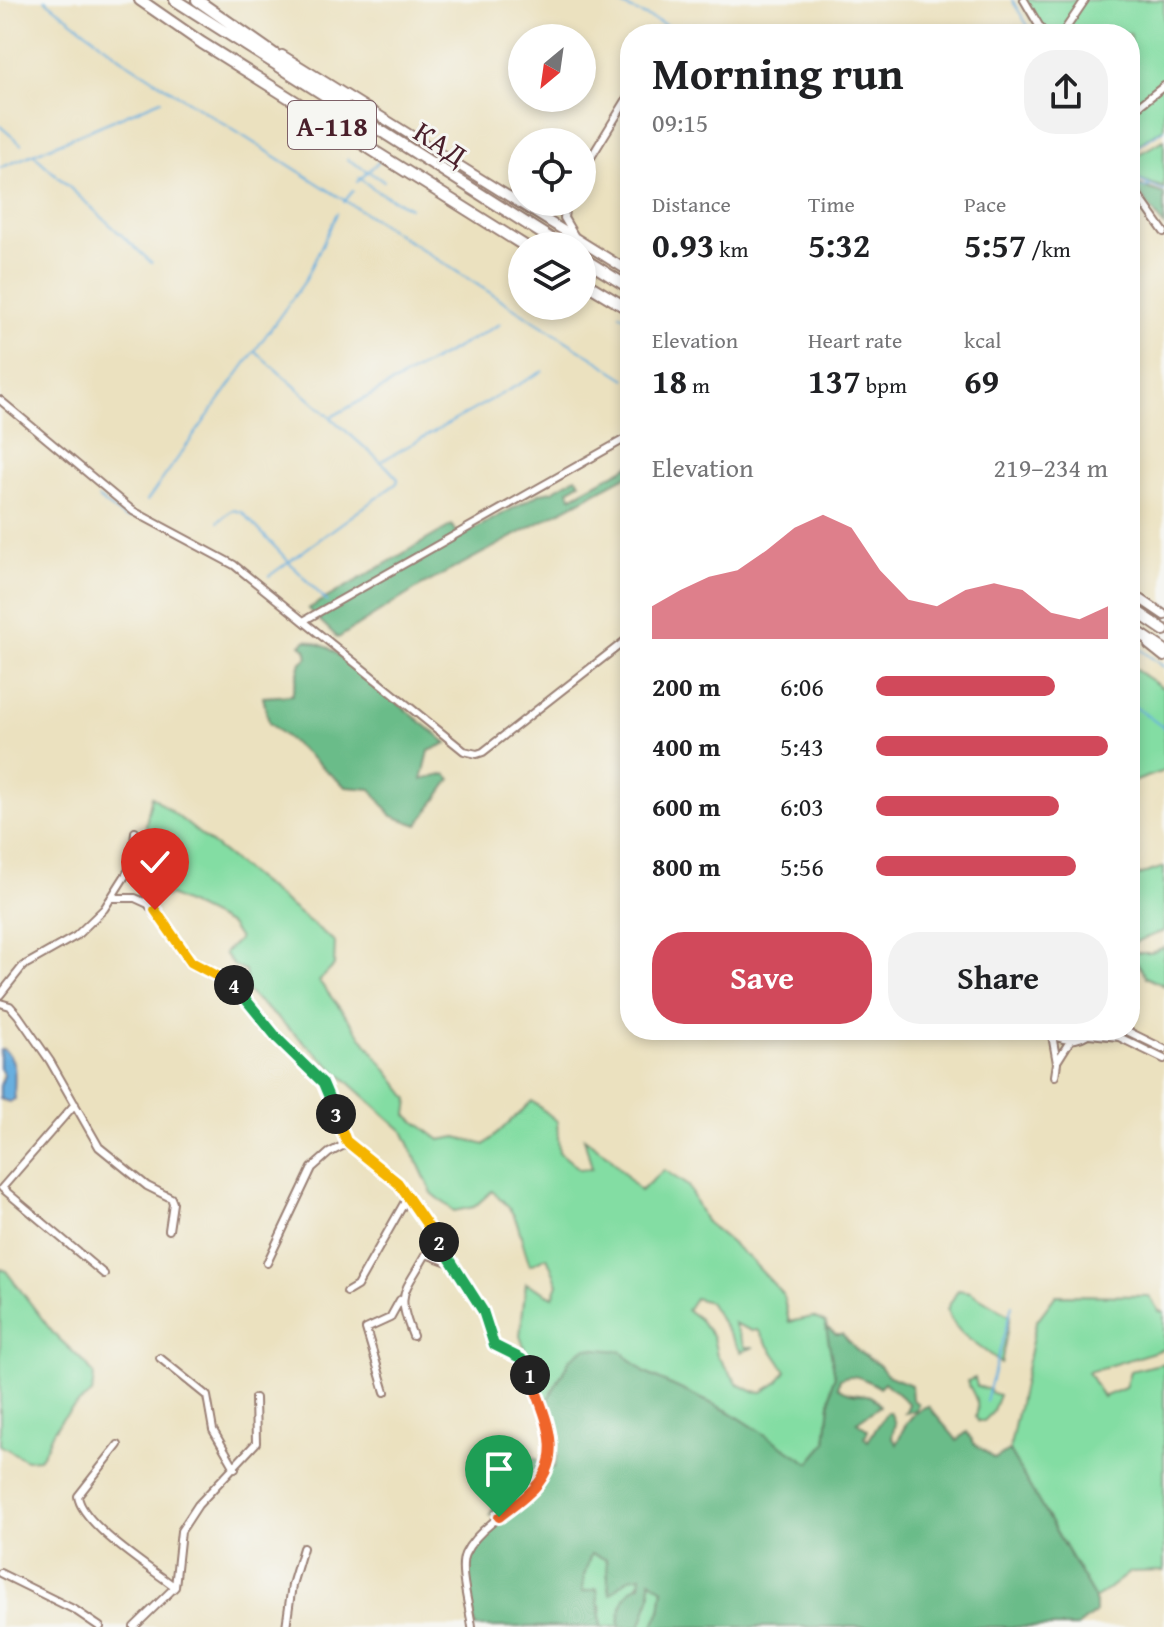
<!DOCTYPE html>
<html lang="en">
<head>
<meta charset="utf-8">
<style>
	:root { --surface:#fff; --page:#f2f2f2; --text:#202124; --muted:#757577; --accent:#d1495b }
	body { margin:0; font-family:"Gentium Book Plus",serif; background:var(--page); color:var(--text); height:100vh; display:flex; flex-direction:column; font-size:30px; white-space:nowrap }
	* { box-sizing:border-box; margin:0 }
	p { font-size:26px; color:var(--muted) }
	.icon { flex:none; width:44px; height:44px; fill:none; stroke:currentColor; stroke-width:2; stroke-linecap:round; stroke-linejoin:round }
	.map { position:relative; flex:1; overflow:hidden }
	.panel { position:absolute; left:620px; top:24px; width:520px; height:1016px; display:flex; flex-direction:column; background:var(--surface); border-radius:32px; box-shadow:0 4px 12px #0003 }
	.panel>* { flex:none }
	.needle { width:52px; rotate:209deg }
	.tools { position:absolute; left:508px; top:24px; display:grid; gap:16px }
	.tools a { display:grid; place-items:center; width:88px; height:88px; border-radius:50%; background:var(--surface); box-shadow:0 4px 12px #0003; font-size:40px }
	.pin { position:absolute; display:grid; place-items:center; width:68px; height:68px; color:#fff; margin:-82px -34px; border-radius:50% 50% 50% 0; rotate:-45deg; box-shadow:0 0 8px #0007 }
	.pin .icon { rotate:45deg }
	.km { position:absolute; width:40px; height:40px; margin:-20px; border-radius:50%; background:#222; color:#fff; font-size:22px; line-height:40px; text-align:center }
	.round { display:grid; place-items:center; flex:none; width:84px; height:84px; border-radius:32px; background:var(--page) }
	.headline { display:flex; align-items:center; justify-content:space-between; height:136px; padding:0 32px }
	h1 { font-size:44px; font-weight:700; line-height:60px }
	.metrics { display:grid; grid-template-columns:repeat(3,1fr); gap:12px; height:136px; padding:8px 32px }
	.metrics div { display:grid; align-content:center }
	.metrics b { font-size:34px; font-weight:700 }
	.metrics small { font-size:22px; font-weight:400 }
	.metrics p { font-size:22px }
	.chart { height:224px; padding:16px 32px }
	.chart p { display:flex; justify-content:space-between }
	.chart svg { width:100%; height:144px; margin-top:8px; fill:var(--accent); opacity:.7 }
	.button { display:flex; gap:16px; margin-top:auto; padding:16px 32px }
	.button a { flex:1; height:92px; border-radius:32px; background:var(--accent); color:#fff; font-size:32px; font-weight:700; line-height:92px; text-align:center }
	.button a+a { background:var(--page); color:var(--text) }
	ul { padding:0 32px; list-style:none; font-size:26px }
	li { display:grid; grid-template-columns:128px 96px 1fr; align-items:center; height:60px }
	li i { height:20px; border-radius:10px; background:var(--accent) }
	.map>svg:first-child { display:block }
	.green { fill:#83dda3; stroke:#667e67; stroke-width:2; fill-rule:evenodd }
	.forest { fill:#6abc89; stroke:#5a6e5a; stroke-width:2 }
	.water { fill:#68afdf; stroke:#596785; stroke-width:2 }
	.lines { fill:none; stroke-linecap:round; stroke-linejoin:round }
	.stream { stroke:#68afdf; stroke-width:2 }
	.street-casing { stroke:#9a8075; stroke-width:10 }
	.secondary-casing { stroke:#9a8075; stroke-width:12 }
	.highway-casing { stroke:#9a8075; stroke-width:14 }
	.street { stroke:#fff; stroke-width:6 }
	.secondary { stroke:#fff; stroke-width:8 }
	.highway { stroke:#fff; stroke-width:10 }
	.split-1-casing { stroke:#fff; stroke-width:16 }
	.split-2-casing { stroke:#fff; stroke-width:16 }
	.split-3-casing { stroke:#fff; stroke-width:16 }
	.split-4-casing { stroke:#fff; stroke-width:16 }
	.split-5-casing { stroke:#fff; stroke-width:16 }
	.split-1 { stroke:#f0652b; stroke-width:10 }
	.split-2 { stroke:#22a559; stroke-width:10 }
	.split-3 { stroke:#f5b400; stroke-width:10 }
	.split-4 { stroke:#22a559; stroke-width:10 }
	.split-5 { stroke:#f5b400; stroke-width:10 }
	.labels { text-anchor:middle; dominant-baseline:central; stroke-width:6; stroke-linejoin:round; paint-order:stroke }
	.shield { fill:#f6f6f2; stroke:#7e6067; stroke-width:2 }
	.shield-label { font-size:28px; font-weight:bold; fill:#4a1f2b }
	.street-label { font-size:30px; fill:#4a1f2b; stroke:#f6f6f2 }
</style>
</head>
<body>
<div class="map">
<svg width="1164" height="1627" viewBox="0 0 1164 1627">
	<rect width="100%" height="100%" fill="#f6f6f2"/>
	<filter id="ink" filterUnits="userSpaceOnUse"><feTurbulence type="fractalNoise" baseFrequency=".0125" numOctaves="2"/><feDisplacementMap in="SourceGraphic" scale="16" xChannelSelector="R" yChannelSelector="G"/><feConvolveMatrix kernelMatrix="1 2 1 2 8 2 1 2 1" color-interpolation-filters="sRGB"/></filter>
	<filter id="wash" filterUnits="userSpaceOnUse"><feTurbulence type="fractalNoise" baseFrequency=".006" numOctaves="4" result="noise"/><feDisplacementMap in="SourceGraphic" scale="32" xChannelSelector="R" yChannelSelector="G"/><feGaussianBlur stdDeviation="1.8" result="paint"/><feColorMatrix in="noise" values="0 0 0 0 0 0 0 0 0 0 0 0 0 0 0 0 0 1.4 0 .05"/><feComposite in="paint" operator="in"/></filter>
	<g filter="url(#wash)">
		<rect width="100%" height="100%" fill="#ebe1bf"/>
		<!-- green -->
		<path class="green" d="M1019,0h145v128l-34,22v-116h-89z
			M1164,140v48l-26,-9 -8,-6v-14z
			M1130,666l34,23v82l-34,12z
			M152,796l183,146 -1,24 -15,15 90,118 -2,16 33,25 17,-3 28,8 47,-44 25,20 2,31 21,17 12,-1 -8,-30 25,18 31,35 24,-21 24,16 17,35 44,37 34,36 6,28 24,-5 13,6 9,53 -3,8 -6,59 -17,21 -79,-52 -85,-39 -24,-22 -51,8 -25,46 -25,-69 6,-53 27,14 5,-13 -11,-27 -17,8c-14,-35 -6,-48 -38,-74l-18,16 -20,4 -22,-18 -29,-62 -155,-139 -3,-21 -12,-6 -9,-12 15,-14 -9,-14 -60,-30 -13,3c-15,-40 -16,-60 -5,-102zM695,1298l14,4 32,50 13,-5h-9l-11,-24 18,8 6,-1 28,41 -8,11 -16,10 -10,-1 -14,-7 -21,-29 -4,-18 -14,-18 -12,-9z
			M1164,867v64l-34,13v-66z
			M1164,947v39l-18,-9 -16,-24h21z
			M0,1268l6,3 47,62 33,31 8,11 -2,19c-15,9 -29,22 -38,36 -6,10 -7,20 -15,29l-13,1 -26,-15z
			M958,1290l12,2 40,24 -9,48c-17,-17 -47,-28 -54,-55z
			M1056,1295l93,1 10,15 5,1v37l-76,23 15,25 22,-9 5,-17 34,-8v208l-34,1 -35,27 -86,-148 27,-129z
			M975,1378l2,8 13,4 1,3 8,2 -7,18 -8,8h-6l-2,-5c5,-14 -4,-23 -9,-35z
			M591,1553l15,6 23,19 12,-3c-3,20 -21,31 -22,52h-18v-20l-19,-14 2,-17z
			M650,1580l13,8 -3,24 -7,15h-13l11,-32z"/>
		<!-- forest -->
		<path class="forest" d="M1131,182l33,12v32z
			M630,465v9l-209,112 -83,52 -30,-29 144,-84 8,12 81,-44 11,-2 24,-14 4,5 -11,8 2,7z
			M307,640l22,8 118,95 -18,8 -7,29 24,-6 5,5 -33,46 -26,-9 -21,-27 -25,-2 -77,-64 -6,-26 29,-2 9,-33 7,-5 -2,-8 -5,-4z
			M826,1327l10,7h6l16,17 21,14 8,10 24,10 1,14 6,5 -2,6 -11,3 4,-9 -25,-22 -5,5c-12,-6 -26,-16 -39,-8l-2,8c18,13 32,0 42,19l-23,16 11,8 -3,8 3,3 19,-29h3l5,11 -3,14 5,7c5,-15 15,-34 31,-38l29,34 10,-8 7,11 21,16 14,-8 86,148v14l-18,14h-424l7,-15 3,-23 -13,-9 1,15 -11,32h-21c1,-18 3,-35 21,-42l1,-9 -12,2 -19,17 -4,-36 -15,-5 -7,22 -2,16 15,-3 4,38h-126l-9,-63 56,-73 -1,-6 -31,31c3,-10 7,-14 13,-22 9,-13 13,-29 17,-43l34,17 4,-12 -13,-51 25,-46 15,-11 36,3 24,22 85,39 79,51 17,-20 6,-59 3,-8z"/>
		<!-- water -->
		<path class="water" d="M3,1049c18,12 9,34 12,50l-6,3 -9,-3v-13l4,-11 -4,-7v-18z"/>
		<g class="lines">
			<!-- stream -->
			<path class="stream" d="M45,0l80,61 501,318
				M610,0l76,34
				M1012,0l21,34
				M0,126l22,19
				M1130,152l34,-23
				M33,154l119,109
				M347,159l37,22
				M0,168l161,-68
				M1130,176l21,10 -12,2
				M359,178l18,13 33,17
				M357,182l21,-20
				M1152,186l12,5
				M344,202l9,-11
				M620,314l10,6
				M256,352l131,115 11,12 -1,4 -128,93
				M333,416l167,-92
				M383,460l160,-89
				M98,498l27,20 10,-1
				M147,501l158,-220 32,-68
				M218,522l14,-12 10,2 85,90
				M1130,642l34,25
				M1130,703l34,25
				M986,1401l26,-96"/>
		</g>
	</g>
	<g filter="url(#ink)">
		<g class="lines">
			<defs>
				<path id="street" d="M1024,0l20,34
					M1062,34l23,-34
					M1130,113l34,-27
					M582,172l46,-75
					M1130,184l34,48
					M566,202l-2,16 10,17
					M528,205l22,2 8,-5
					M0,400l133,111 101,54 230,186 13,3 6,-2 147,-115
					M305,620l325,-184
					M132,865l14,25 2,14
					M111,898h24l13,6 43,58 43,24 44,53 45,44 23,58 52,42 64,92 21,36 11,34c34,15 33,21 44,54 6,17 16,36 14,54 -2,31 -37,51 -59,69 -10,8 -22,19 -28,32 -7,16 5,54 7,73
					M0,995l23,-29 53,-30 28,-27 28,-44 3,-33
					M0,1003l10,3 8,9 32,46 49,86 48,39 24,12 2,5 -4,27
					M1046,1030c15,13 32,13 47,0
					M1125,1030l39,19
					M1089,1034l30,3 45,22
					M1052,1035l5,28 -2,13
					M1058,1060l12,-19
					M75,1104l-73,84 102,86
					M267,1263l45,-95 17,-15 19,-10
					M347,1292l10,-6 50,-88
					M413,1336c-18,-44 -9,-42 13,-82l30,11
					M160,1358l47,38 6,34 22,38
					M385,1392l-19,-63 24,-11 10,-18
					M118,1445l-40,51c3,28 74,73 97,91
					M0,1573l75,37 25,17
					M134,1627l41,-40 6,-56 17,-26 58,-62 -1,-45
					M286,1627l6,-42 11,-37"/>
				<path id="secondary" d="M282,55l348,217
					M1130,592l34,23
					M1149,645l15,12"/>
				<path id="highway" d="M140,0l62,43 323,203
					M175,0l387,246
					M197,0l147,103
					M582,258l48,30
					M582,281l48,29
					M1130,607l34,23
					M1130,627l34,23"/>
			</defs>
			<!-- street casing -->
			<use href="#street" class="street-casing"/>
			<!-- secondary casing -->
			<use href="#secondary" class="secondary-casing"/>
			<!-- highway casing -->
			<use href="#highway" class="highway-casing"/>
			<!-- street -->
			<use href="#street" class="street"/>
			<!-- secondary -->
			<use href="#secondary" class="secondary"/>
			<!-- highway -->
			<use href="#highway" class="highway"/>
		</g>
	</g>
	<g class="lines" filter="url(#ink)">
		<defs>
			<path id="split-1" d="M499,1517c10,-8 21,-15 30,-24 40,-35 15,-78 1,-118"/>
			<path id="split-2" d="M439,1242l44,69 11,34 28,14 8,16"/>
			<path id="split-3" d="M336,1114l10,27 52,42 41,59"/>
			<path id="split-4" d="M234,985l44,54 45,44 13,31"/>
			<path id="split-5" d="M155,910l36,52 43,23"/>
		</defs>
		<!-- split-1 casing -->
		<use href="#split-1" class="split-1-casing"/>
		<!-- split-2 casing -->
		<use href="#split-2" class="split-2-casing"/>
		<!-- split-3 casing -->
		<use href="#split-3" class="split-3-casing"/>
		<!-- split-4 casing -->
		<use href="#split-4" class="split-4-casing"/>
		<!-- split-5 casing -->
		<use href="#split-5" class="split-5-casing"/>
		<!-- split-1 -->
		<use href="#split-1" class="split-1"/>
		<!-- split-2 -->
		<use href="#split-2" class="split-2"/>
		<!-- split-3 -->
		<use href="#split-3" class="split-3"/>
		<!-- split-4 -->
		<use href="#split-4" class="split-4"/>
		<!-- split-5 -->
		<use href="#split-5" class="split-5"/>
	</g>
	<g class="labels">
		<!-- shield labels -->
		<rect class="shield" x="288" y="101" width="88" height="48" rx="6"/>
		<g class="shield-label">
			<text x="332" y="125">А-118</text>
		</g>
		<!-- street labels -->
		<g class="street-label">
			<text transform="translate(441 143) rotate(33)">КАД</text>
		</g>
	</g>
</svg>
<div class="tools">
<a><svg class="needle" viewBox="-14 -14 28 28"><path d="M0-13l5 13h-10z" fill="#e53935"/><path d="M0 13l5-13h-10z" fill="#757577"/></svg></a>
<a><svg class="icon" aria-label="locate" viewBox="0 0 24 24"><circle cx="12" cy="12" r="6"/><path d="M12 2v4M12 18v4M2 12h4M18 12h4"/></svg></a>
<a><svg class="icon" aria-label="layers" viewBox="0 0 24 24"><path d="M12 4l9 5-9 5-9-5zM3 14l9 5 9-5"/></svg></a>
</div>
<div class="pin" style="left:499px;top:1517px;background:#1e9e55"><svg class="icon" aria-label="arrive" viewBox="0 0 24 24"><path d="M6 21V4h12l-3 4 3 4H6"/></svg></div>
<div class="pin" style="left:155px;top:910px;background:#d93025"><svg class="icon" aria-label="check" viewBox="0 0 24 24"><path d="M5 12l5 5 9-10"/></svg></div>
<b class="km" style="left:530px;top:1375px">1</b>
<b class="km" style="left:439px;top:1242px">2</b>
<b class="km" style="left:336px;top:1114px">3</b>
<b class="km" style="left:234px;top:985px">4</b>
<section class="panel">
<div class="headline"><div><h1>Morning run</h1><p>09:15</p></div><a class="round"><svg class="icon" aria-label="share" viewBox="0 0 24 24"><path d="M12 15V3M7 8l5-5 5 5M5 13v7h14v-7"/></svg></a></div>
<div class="metrics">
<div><p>Distance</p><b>0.93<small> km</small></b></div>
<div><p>Time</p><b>5:32</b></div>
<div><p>Pace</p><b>5:57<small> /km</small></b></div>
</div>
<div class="metrics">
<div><p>Elevation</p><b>18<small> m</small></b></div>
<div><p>Heart rate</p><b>137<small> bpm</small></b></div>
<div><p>kcal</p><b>69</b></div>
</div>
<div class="chart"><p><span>Elevation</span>219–234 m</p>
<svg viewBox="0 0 160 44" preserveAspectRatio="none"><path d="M0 44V34L10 29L20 25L30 23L40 17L50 10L60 6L70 10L80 23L90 32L100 34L110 29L120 27L130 29L140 36L150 38L160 34V44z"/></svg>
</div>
<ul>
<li><b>200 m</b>6:06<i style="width:77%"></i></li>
<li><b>400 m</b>5:43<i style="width:100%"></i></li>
<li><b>600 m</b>6:03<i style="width:79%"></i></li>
<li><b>800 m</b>5:56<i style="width:86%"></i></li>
</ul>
<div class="button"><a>Save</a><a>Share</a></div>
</section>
</div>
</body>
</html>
